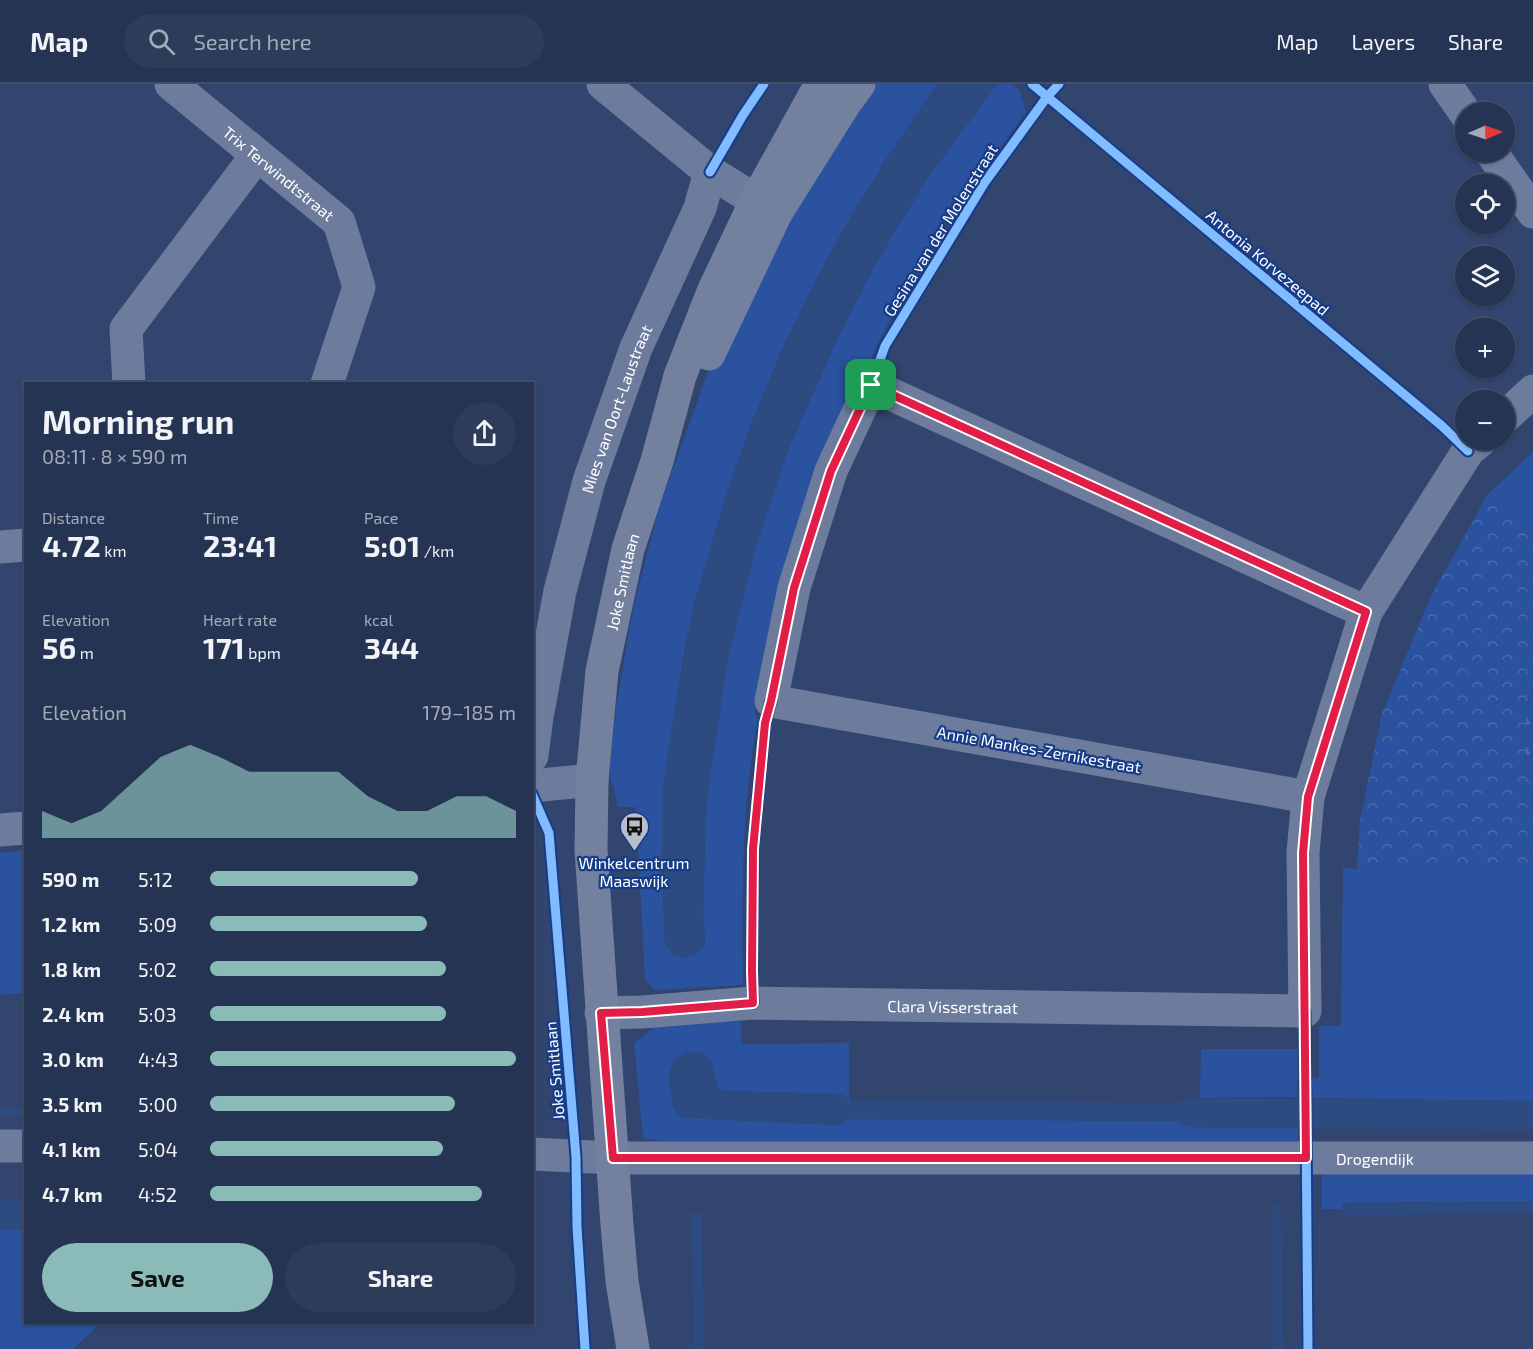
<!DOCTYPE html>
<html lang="en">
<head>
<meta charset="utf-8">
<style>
	:root { --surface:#253452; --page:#2d3c59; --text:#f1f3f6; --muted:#a3aab8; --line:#424f69; --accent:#8bbbb9 }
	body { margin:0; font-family:"Exo 2",sans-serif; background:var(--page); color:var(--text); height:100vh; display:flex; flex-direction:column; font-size:22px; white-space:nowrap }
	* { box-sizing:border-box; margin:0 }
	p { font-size:20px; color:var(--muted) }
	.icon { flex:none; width:33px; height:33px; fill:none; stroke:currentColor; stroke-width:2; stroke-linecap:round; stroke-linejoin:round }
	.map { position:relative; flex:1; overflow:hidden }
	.side { position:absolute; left:24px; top:298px; width:510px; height:942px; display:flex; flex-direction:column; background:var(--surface); border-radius:0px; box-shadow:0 2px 4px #0004,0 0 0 2px var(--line) }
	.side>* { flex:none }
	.needle { width:39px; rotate:88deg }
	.fabs { position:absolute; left:1455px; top:18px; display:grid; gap:12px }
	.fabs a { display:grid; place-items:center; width:60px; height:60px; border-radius:50%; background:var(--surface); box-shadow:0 2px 4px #0004,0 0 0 2px var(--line); font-size:30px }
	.pin { position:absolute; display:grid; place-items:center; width:51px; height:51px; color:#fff; margin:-26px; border-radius:12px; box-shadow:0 3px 9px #0006 }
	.round { display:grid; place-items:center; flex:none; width:63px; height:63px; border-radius:32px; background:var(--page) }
	.overview { display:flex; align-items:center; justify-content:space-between; height:102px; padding:0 18px }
	h1 { font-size:33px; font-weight:700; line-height:45px }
	.metrics { display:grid; grid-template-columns:repeat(3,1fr); gap:9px; height:102px; padding:6px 18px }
	.metrics div { display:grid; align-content:center }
	.metrics b { font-size:30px; font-weight:700 }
	.metrics small { font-size:16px; font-weight:400 }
	.metrics p { font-size:16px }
	.chart { height:168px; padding:12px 18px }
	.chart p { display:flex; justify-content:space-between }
	.chart svg { width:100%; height:108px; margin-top:6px; fill:var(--accent); opacity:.7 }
	.primary-button { display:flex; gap:12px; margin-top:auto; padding:12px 18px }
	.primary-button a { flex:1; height:69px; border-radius:36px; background:var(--accent); color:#111; font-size:24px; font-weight:700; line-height:69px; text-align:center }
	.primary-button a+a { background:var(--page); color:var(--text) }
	ul { padding:0 18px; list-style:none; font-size:20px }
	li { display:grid; grid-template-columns:96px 72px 1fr; align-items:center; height:45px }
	li i { height:15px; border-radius:8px; background:var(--accent) }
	header { display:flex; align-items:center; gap:36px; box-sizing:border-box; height:84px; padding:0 30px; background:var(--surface); border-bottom:2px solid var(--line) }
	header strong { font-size:28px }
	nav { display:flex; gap:33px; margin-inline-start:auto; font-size:21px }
	.search { width:420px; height:54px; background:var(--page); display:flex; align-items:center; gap:15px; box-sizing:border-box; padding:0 21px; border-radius:33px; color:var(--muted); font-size:22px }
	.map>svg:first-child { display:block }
	.green { fill:#2a529f }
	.forest { fill:url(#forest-firs) }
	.park { fill:url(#park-crowns) }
	.water { fill:#2d4a81 }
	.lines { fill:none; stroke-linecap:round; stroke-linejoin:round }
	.street { stroke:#6d7c9c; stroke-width:33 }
	.secondary { stroke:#73819f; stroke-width:33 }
	.cycleway-casing { stroke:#173c88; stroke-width:13 }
	.cycleway { stroke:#80bcff; stroke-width:9 }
	.route-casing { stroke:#fff; stroke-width:12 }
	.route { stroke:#e11d48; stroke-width:8 }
	.labels { text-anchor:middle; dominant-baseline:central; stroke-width:4.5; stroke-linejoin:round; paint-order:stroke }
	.street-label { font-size:16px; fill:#fff; stroke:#173c88 }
	.poi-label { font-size:16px; fill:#fff; stroke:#173c88 }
</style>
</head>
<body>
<header>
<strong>Map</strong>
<div class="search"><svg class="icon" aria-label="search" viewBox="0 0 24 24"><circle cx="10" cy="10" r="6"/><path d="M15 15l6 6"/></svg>Search here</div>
<nav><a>Map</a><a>Layers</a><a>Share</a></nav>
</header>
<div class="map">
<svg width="1533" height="1265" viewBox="0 0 1533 1265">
	<defs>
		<pattern id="forest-firs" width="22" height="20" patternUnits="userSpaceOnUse" patternTransform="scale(1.5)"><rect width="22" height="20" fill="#2a529f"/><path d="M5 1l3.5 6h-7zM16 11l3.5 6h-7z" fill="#4a6cad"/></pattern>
		<pattern id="park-crowns" width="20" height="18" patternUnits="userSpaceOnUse" patternTransform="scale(1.5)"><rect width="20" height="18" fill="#2a529f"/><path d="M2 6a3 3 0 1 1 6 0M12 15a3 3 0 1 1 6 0" fill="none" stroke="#4a6cad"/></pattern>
	</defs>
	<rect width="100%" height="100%" fill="#31456e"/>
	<!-- green -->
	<path class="green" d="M868,0h69l-54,80 -58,99 -42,84 -33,80 -54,170 -14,66 -19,128 -1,71 3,83 40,-2 -2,-30 3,-108 21,-142 29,-118 31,-93 53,-119 37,-72 52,-85 68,-92h15l7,6 7,22 -67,91 -47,74 -75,147 -74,240 -8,50 3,4c-17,87 -16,180 -15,267l-88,5 -10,-10 -9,-173h-18l-8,-32v-16l6,-50 16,-95 27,-107 48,-132 57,-120z
		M1533,368v236l-6,15 -2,55 8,50v293l-220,-3 -2,-20 8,-1v-51h22l2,-158 14,1 3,-48 22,-107 50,-120 56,-100z
		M25,766v143l-25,2v-142z
		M741,937v23l108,-1v57l-8,-6 -116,-3 -7,-3 -3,-9 -41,-19c-12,26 0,37 13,58l152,7 9,-6 331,2 9,6 110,1v23l-617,-6 -38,-7 -9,-95 23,-18z
		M1201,965h97l-1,48h-97z
		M1322,1080h211v37l-190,2 -1,6h-20z
		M0,1146h25l1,93h75l-28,26h-73z"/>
	<!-- forest -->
	<path class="forest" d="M1533,604v120c-6,-38 -15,-83 0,-120z"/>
	<!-- park -->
	<path class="park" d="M1488,410l45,34v160l-6,15 -2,55 8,50v62l-176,-1 3,-48 22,-107 50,-120z"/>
	<!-- water -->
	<path class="water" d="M937,0h60l-68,92 -52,85 -37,72 -53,119 -31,93 -29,118 -21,142 -3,108 2,30 -9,12 -11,3 -11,-2 -9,-11c-1,-51 -5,-101 -2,-152 2,-28 8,-56 12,-83 23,-155 76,-306 149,-446 33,-62 74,-122 113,-180z
		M686,968c28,-2 26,14 32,36l7,3 116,3 8,6 330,3 9,-6 345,4v29l-345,-3 -9,-6 -330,-2 -10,6 -152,-7 -8,-2 -7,-11 -3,-33 5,-12z
		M0,1023h25v9h-25z
		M0,1116h25v30h-25z
		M1533,1117v12l-191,3v-13z
		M1273,1121h8l2,144h-10z
		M691,1129h11l2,136h-10z"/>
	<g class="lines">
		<!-- street -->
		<g class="street">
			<path id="s1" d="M171,0l168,138 20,65 -32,97"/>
			<path d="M603,0l107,88 66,41"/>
			<path d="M1445,0l21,30"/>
			<path d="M1491,68l42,60"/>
			<path d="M129,300l-3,-55 131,-174"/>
			<path d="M1504,334l29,-27"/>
			<path d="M0,463l26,-2"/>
			<path id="s2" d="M532,672l5,-39 23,-126 29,-110 47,-133 64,-140 10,-36"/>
			<path d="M532,702l60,-6"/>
			<path d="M1308,713l-537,-96 23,-113 37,-117 40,-86 495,227"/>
			<path d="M0,746l26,-2"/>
			<path id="s3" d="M601,929l41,-1 111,-9 552,8 -2,-158 5,-56 58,-185 102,-161 13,-11"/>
			<path d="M0,1062h26"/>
			<path id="s4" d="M532,1070l81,4h920"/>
		</g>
		<!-- secondary -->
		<g class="secondary">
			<path d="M709,270l67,-141 69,-110 14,-19"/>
			<path id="s5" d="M633,1265l-11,-68 -5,-56 -26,-375 1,-70 10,-109 26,-122 29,-88 23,-85 33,-84 43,-91 61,-110 5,-7"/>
		</g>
		<defs>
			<path id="cycleway" d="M1032,0l410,342 26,25
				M710,88l33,-57 21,-31
				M871,301l14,-39 100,-164 62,-85 12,-13
				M532,710l17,39 27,324 1,70 8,122
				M753,919l-1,-32 1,-121 12,-127 6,-22
				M1305,927l3,338"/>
		</defs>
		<!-- cycleway casing -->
		<use href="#cycleway" class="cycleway-casing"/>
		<!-- cycleway -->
		<use href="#cycleway" class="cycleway"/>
	</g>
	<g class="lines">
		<defs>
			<path id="route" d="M871,301l495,227 -58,185 -5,56 3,305h-693l-12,-145 41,-1 111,-9 -1,-32 1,-122 12,-126 6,-22 23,-113 37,-117z"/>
		</defs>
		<!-- route casing -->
		<use href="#route" class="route-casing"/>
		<!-- route -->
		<use href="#route" class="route"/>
	</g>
	<!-- icons -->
	<defs>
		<symbol id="bus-pin" viewBox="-11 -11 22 30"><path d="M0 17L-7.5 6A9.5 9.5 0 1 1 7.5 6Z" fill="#b7becc" stroke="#173c88"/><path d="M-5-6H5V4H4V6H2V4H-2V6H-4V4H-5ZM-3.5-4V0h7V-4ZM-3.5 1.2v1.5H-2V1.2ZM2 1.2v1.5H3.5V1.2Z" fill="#111"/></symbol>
	</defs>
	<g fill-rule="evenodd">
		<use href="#bus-pin" x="618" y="726" width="33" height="45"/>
	</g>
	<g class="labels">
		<!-- street labels -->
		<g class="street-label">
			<text stroke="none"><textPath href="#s1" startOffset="140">Trix Terwindtstraat</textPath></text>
			<text transform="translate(940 146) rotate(-58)">Gesina van der Molenstraat</text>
			<text transform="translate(1268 178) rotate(40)">Antonia Korvezeepad</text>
			<text stroke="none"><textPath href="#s2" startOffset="358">Mies van Oort-Laustraat</textPath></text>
			<text stroke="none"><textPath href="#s5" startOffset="772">Joke Smitlaan</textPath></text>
			<text transform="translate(1039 665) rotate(10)">Annie Mankes-Zernikestraat</text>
			<text stroke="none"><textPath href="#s3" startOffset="352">Clara Visserstraat</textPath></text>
			<text transform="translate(554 987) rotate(-95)">Joke Smitlaan</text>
			<text stroke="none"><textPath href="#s4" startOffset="843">Drogendijk</textPath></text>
		</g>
		<!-- poi labels -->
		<g class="poi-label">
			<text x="634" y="778">Winkelcentrum<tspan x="634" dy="18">Maaswijk</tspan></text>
		</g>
	</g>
</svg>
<div class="fabs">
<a><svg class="needle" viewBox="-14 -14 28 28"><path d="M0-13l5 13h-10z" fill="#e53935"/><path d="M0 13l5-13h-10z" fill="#a3aab8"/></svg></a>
<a><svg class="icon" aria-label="locate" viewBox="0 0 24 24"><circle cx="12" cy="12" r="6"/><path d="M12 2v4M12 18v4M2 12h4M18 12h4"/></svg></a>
<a><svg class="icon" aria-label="layers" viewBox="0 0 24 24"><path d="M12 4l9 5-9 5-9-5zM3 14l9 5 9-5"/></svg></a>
<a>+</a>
<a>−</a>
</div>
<div class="pin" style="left:871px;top:301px;background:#1e9e55"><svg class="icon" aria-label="arrive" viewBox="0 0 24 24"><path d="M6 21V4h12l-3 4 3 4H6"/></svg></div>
<section class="side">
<div class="overview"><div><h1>Morning run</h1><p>08:11 · 8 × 590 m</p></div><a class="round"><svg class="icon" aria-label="share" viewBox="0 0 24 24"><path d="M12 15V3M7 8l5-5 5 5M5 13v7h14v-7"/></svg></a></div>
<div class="metrics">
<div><p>Distance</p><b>4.72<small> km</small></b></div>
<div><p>Time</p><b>23:41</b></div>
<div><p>Pace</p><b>5:01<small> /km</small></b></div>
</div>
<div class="metrics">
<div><p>Elevation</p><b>56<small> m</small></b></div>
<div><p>Heart rate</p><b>171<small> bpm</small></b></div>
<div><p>kcal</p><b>344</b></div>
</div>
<div class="chart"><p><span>Elevation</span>179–185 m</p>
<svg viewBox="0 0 160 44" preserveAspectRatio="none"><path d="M0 44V33L10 38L20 33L30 22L40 11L50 6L60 11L70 17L80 17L90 17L100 17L110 27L120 33L130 33L140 27L150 27L160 33V44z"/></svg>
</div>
<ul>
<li><b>590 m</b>5:12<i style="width:68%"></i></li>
<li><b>1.2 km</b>5:09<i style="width:71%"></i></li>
<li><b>1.8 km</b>5:02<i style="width:77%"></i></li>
<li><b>2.4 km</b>5:03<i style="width:77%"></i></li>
<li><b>3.0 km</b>4:43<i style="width:100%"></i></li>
<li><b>3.5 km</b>5:00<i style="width:80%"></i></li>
<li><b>4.1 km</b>5:04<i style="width:76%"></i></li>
<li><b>4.7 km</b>4:52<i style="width:89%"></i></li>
</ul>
<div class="primary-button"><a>Save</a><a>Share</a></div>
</section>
</div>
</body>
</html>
